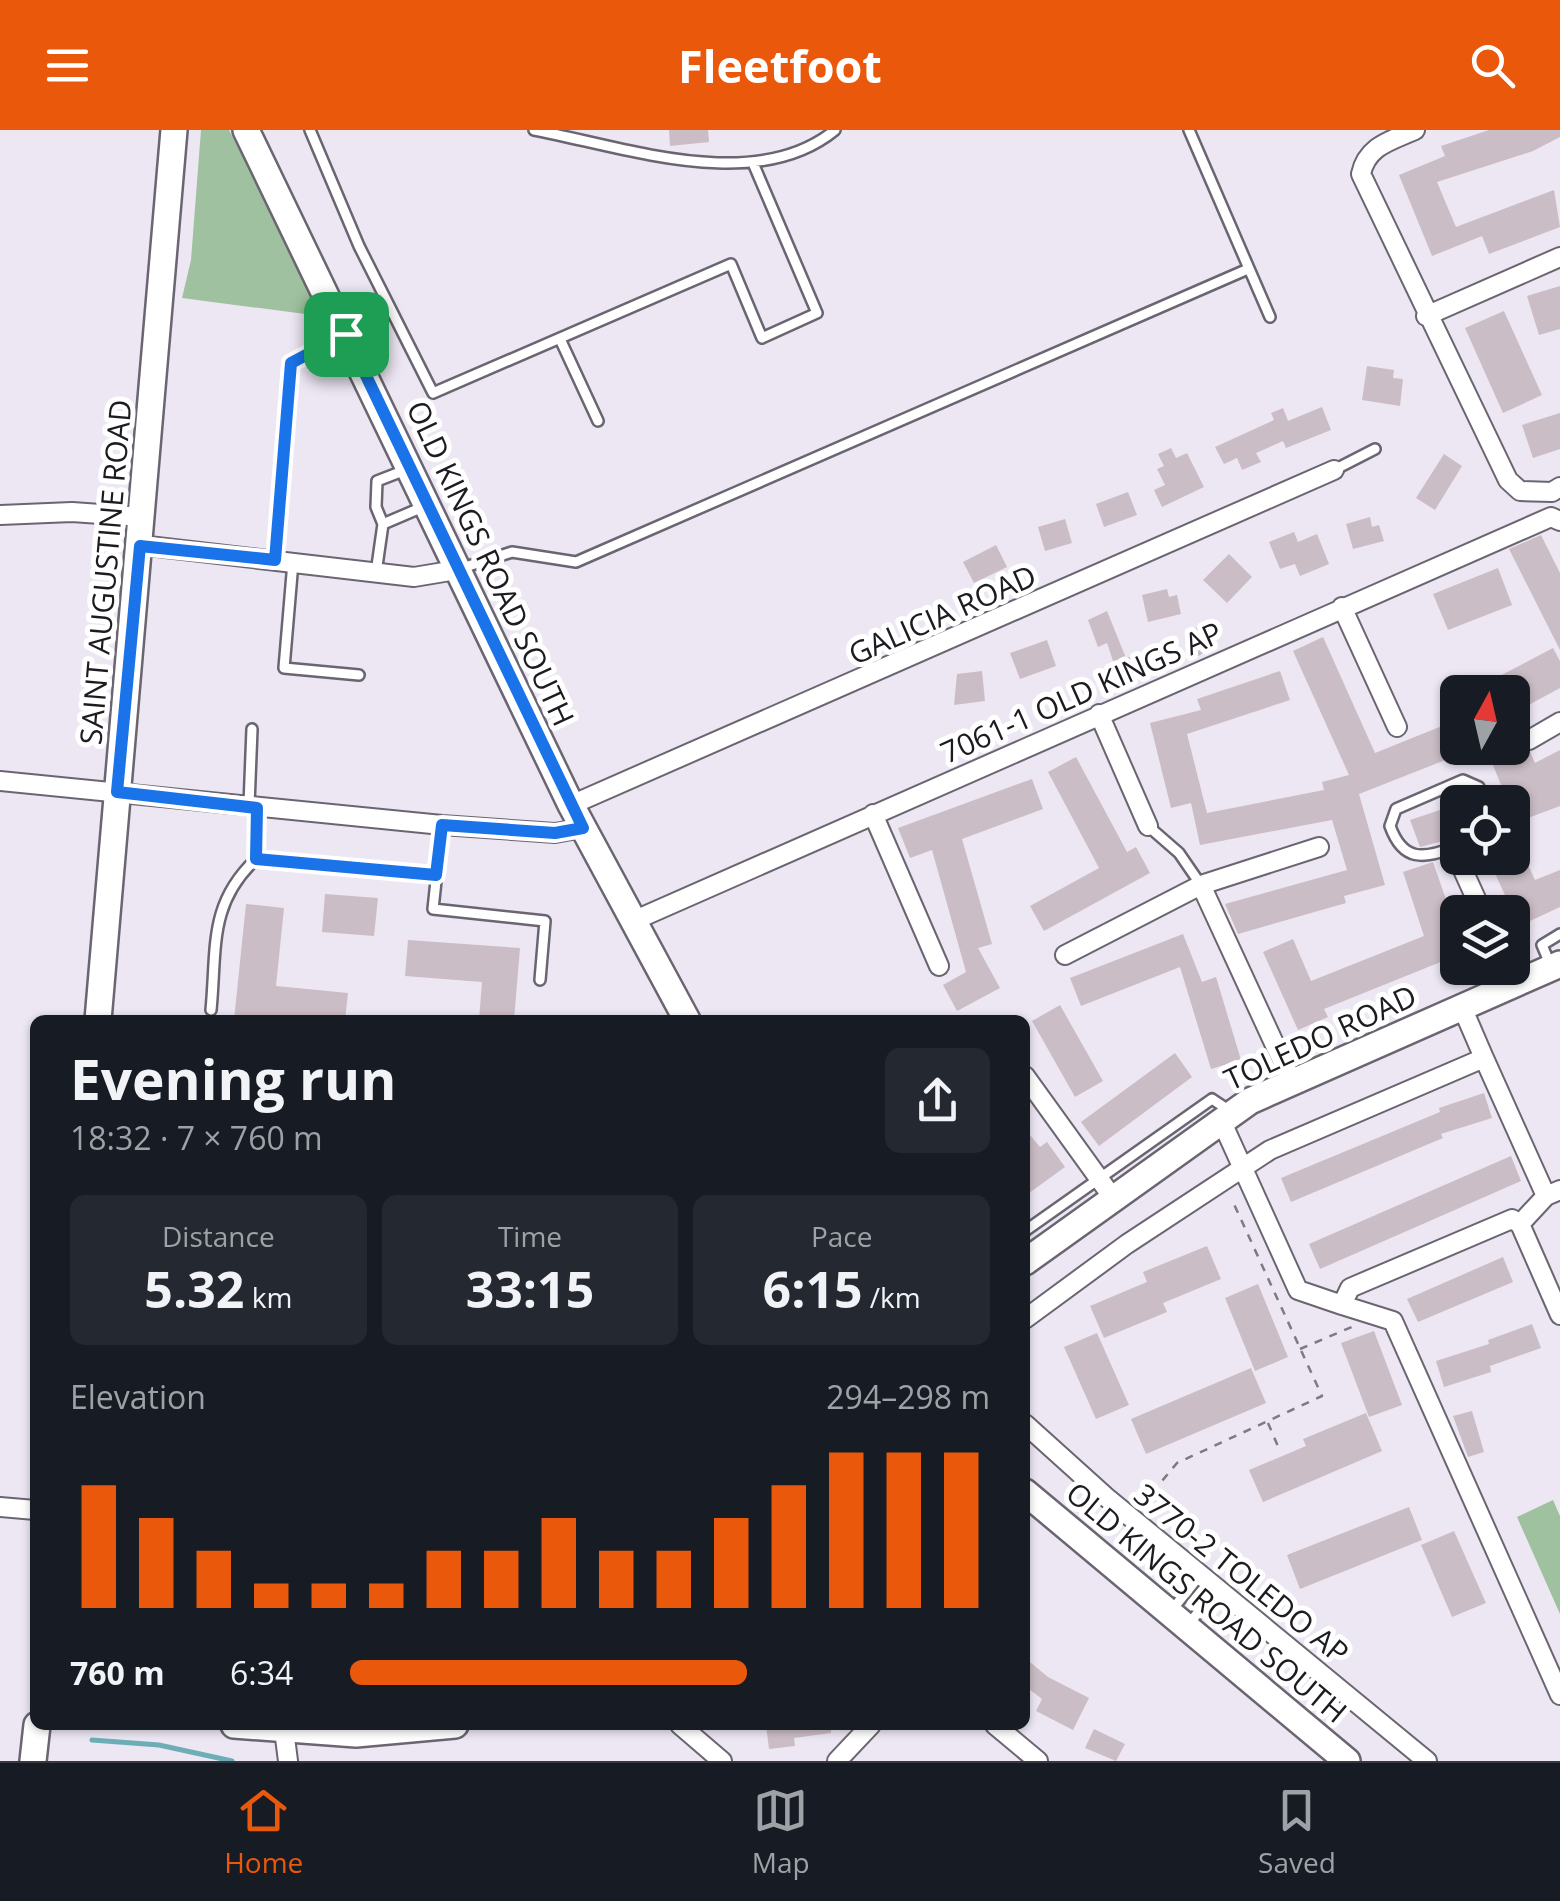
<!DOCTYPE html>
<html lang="en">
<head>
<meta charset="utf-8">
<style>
	:root { --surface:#171b24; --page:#242831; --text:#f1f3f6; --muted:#9ea1a6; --line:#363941; --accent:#ea580c }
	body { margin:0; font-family:"Open Sans",sans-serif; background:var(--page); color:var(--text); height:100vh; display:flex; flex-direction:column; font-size:38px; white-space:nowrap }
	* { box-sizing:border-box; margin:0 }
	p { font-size:32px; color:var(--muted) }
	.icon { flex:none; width:55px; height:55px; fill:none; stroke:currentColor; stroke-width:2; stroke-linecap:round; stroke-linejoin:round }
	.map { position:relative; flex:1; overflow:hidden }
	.details { position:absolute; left:30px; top:885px; width:1000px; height:715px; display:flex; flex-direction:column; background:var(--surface); border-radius:15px; box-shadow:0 2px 8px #0004 }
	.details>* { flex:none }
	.needle { width:65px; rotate:8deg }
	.controls { position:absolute; left:1440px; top:545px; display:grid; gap:20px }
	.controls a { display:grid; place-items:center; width:90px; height:90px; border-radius:15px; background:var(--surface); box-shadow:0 2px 8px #0004; font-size:50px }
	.pin { position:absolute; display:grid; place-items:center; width:85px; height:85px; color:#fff; margin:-42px; border-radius:20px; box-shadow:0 5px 15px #0006 }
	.round { display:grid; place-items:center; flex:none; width:105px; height:105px; border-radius:15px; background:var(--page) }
	.head { display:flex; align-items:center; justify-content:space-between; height:170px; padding:0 40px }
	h1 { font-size:55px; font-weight:700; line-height:75px }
	.metrics { display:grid; grid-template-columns:repeat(3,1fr); gap:15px; height:170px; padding:10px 40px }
	.metrics div { display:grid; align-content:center; border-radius:15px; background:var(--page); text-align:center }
	.metrics b { font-size:50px; font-weight:700 }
	.metrics small { font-size:28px; font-weight:400 }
	.metrics p { font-size:28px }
	.chart { height:280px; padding:20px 40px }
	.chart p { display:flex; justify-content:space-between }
	.chart svg { width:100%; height:180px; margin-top:10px; stroke:var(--accent); stroke-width:6 }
	ul { padding:0 40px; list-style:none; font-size:32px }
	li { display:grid; grid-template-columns:160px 120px 1fr; align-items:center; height:75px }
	li i { height:25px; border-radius:12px; background:var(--accent) }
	header { display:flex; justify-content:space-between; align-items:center; height:130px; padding:0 40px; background:var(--accent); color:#fff; font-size:45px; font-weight:700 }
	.dock { display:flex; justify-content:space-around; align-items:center; height:140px; border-top:2px solid var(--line); background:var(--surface); font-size:28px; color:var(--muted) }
	.dock a { display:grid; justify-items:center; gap:5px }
	.dock .current { color:var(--accent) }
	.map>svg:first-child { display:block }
	.green { fill:#9fc19f }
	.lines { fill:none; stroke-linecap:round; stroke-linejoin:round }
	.stream { stroke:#6daeb6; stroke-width:5 }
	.building { fill:#cbbdc5 }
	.lane-casing { stroke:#6a6570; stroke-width:14 }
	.street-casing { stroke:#6a6570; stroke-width:22 }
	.secondary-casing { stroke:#6a6570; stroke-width:30 }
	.path { stroke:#7d7a82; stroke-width:2.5; stroke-dasharray:8 8; stroke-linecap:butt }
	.lane { stroke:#fff; stroke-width:9 }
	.street { stroke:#fff; stroke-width:18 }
	.secondary { stroke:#fff; stroke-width:25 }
	.route-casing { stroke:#fff; stroke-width:20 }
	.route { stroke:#1a73e8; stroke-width:12 }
	.labels { text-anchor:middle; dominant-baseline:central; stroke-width:10; stroke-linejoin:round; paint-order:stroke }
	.street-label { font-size:30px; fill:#1d1b20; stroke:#fff }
</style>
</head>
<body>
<header><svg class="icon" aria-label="menu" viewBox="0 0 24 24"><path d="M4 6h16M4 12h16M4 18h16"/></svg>Fleetfoot<svg class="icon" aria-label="search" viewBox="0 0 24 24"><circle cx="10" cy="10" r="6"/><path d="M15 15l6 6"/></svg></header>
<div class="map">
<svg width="1560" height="1631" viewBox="0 0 1560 1631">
	<rect width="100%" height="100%" fill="#ece7f3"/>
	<!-- green -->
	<path class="green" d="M201,0h28l99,187 -146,-19 9,-38z
		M1553,1370l7,16v98l-43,-97z"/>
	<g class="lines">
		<!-- stream -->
		<path class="stream" d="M92,1610l67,5 73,16"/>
	</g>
	<!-- building -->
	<path class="building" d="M669,0h39l1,12 -39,4z
		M1489,0h71v7l-27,14 -96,31 19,45 98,-37 6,37 -71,27 -7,-18 -50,20 -33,-81 46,-19 -4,-10z
		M1560,156v43l-21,6 -12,-39z
		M1504,181l38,84 -39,18 -38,-85z
		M1367,236l27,4 -1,8 10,1 -3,27 -38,-6z
		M1322,277l9,23 -45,18 -3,-7 -27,12 5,9 -19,8 -5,-12 -13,6 -9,-17 59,-27 -3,-7 12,-5 5,13z
		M1560,283v36l-27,9 -11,-33z
		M1171,318l5,10 11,-5 17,34 -42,20 -8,-17 11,-5 -8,-16 7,-3 -6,-12z
		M1444,324l18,12 -27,44 -19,-12z
		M1128,362l9,23 -33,12 -8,-23z
		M1370,387l2,10 7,-2 5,16 -31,8 -7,-25z
		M1065,389l7,24 -27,8 -7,-24z
		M1294,402l4,10 19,-8 12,30 -29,12 -5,-12 -15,5 -11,-27z
		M1541,405l19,38v77l-51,-101z
		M996,415l11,22 -33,16 -11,-21z
		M1229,424l23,23 -25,26 -24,-23z
		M1498,438l14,37 -64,25 -15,-36z
		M1167,459l2,8 8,-2 4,19 -33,8 -6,-27z
		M1107,481l19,47 7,-2 5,16 -19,7 -12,-36 -9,4 -10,-27z
		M1204,494l12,22 -25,14 -6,-12 13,-7 -6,-11z
		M1323,507l52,116 72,-29 11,31 -99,39 26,91 -41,11 2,7 -108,31 -13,-30 122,-34 -15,-50 -132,25 -9,-42 -20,5 -21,-85 51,-13 -4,-11 83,-28 10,29 -103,34 20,79 117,-23 -2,-8 27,-7 -56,-124z
		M1047,510l9,26 -36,13 -10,-26z
		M1553,518l7,13v27l-48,26v-22h-43z
		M982,541l3,30 -31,4 3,-31z
		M1512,594l7,9 -1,12 12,7 5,11 25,-13v56l-48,18v-22h-4l-22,-54h26z
		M1076,627l51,95 9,-5 14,26 -106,58 -14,-25 69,-38 -51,-96z
		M1032,649l11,30 -81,30 30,105 -14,4 22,40 -43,23 -14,-26 23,-13 -34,-122 -22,8 -12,-30z
		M1458,674v33l-38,10 -10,-27z
		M1512,700l23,50 25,-10v37l-41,19 -31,-68h24z
		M1433,732l25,72v21l-134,54 4,8 -30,13 -35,-78 30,-13 18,42 113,-45 -21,-64z
		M325,764l53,4 -4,38 -52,-4z
		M246,774l38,4 -8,78 72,7 -3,27h-111z
		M1183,804l19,48 14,-5 25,83 -30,9 -31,-102 -99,39 -11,-28z
		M408,810l112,8 -6,72h-35l3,-38 -77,-6z
		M1060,875l43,76 -28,16 -43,-76z
		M1175,923l17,24 -93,69 -18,-24z
		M1484,963l8,25 -51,16 2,4 -152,64 -10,-24 159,-66 -1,-4z
		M1025,999l15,18 7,-5 18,25 -40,29z
		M1511,1026l10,25 -201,88 -11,-25z
		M1207,1116l14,33 -58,24 4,9 -63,26 -14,-32 57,-24 -4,-10z
		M1503,1127l10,25 -95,40 -11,-23z
		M1258,1154l30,73 -33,14 -30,-73z
		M1532,1194l9,24 -51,18 1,6 -47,15 -8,-26 53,-17 -1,-4z
		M1374,1201l28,74 -33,12 -28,-74z
		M1097,1203l32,72 -33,14 -32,-72z
		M1251,1238l15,35 -120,51 -15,-35z
		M1472,1281l12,41 -16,5 -15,-41z
		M1366,1283l16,38 -119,51 -14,-32 57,-24 -3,-7z
		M1409,1377l13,33 -122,49 -13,-34z
		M1454,1401l32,72 -34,14 -31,-72z
		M1025,1528l23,19 41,21 -16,32 -37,-19 6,-12 -17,-13z
		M766,1595h65v8l-37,5 1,8 -26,3z
		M1094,1599l31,15 -9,17 -31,-13z"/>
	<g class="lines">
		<defs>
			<path id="lane" d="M310,0l49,116 74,147 298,-129 31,74 55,-25 -64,-150
				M534,0c91,17 222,65 301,0
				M1189,0l81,187
				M560,209l38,82
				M1334,340l41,-21
				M383,394l42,-18
				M275,430l16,-197 53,-28
				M293,432l-9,106 75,7
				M459,439l53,-17 64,10 672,-293
				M376,443l7,-49 -7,-17 1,-26 31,-12
				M249,675l3,-76
				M257,679l-1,50 180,16
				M442,695l-9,84 112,12 -5,59
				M1148,696l31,27 22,32
				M1455,717c-32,12 -52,15 -65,-21l6,-17 67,-29 16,7 6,15
				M1550,834l-8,-19 18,-11
				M211,880c6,-62 -3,-106 45,-151
				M1025,1101l187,-132 18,12
				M1171,1481l30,-37
				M1187,1496l31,-37"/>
			<path id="street" d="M1415,0c-25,11 -48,16 -54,44l147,306 12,11 32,1 8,-5
				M1426,186l134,-59
				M0,385l72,-3 71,5
				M140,415l274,32 42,-7
				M1342,477l55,120
				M1099,584l49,112
				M1529,610l31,-18
				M0,651l442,44 113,8 28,-5
				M571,675l763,-335
				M873,684l66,152
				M1453,718l29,64
				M1201,755l91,197
				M633,791l918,-404 9,4
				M1065,825l136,-70 118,-38
				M1462,877l22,51
				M1025,946l88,122
				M1221,990l77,170 44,15
				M1560,1060l-14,6 -26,28 -8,-5 -162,69 -8,17 51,16 167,374
				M1520,1094l40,91
				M1025,1189l102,-75 143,-94 214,-92 62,138
				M1025,1294l81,73 321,264
				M0,1377l35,3
				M680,1595l42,36
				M995,1595l43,36
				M284,1600l4,31
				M837,1631l34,-36"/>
			<path id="secondary" d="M246,0l325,675 116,215
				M98,890l76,-890
				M1025,1132l225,-161 310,-137
				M1025,1362l322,269
				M234,1595l122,9 99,-9
				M33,1631l4,-36"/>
		</defs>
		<!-- lane casing -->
		<use href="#lane" class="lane-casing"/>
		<!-- street casing -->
		<use href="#street" class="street-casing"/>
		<!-- secondary casing -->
		<use href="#secondary" class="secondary-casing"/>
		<!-- path -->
		<path class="path" d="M1300,1219l54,-23
			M1268,1293l12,28
			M1142,1375l35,-42 145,-67 -89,-194"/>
		<!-- lane -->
		<use href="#lane" class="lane"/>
		<!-- street -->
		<use href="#street" class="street"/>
		<!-- secondary -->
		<use href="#secondary" class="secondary"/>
	</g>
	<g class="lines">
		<defs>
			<path id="route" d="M346,204l237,494 -28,5 -113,-8 -6,50 -180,-16 1,-51 -140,-16 23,-246 135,14 16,-197z"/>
		</defs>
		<!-- route casing -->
		<use href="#route" class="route-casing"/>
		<!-- route -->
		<use href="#route" class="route"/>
	</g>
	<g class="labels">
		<!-- street labels -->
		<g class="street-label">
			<text transform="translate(491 433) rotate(65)">OLD KINGS ROAD SOUTH</text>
			<text transform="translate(105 442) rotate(-85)">SAINT AUGUSTINE ROAD</text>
			<text transform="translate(942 484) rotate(-24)">GALICIA ROAD</text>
			<text transform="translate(1081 562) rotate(-24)">7061-1 OLD KINGS AP</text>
			<text transform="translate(1320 907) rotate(-25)">TOLEDO ROAD</text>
			<text transform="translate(1242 1443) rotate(39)">3770-2 TOLEDO AP</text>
			<text transform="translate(1207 1472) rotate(40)">OLD KINGS ROAD SOUTH</text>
		</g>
	</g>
</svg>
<div class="controls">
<a><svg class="needle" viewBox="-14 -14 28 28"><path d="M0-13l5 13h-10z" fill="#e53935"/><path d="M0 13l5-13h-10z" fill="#9ea1a6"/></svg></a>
<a><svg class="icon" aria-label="locate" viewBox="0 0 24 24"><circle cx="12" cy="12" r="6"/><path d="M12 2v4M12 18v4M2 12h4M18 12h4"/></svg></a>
<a><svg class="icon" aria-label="layers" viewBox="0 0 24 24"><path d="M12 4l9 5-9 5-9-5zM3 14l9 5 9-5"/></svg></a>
</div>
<div class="pin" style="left:346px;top:204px;background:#1e9e55"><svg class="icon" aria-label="arrive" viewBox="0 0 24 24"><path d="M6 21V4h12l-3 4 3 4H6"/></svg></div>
<section class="details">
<div class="head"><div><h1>Evening run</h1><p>18:32 · 7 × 760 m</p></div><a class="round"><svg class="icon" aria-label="share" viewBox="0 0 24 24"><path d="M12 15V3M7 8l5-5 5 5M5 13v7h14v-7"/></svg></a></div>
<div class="metrics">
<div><p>Distance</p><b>5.32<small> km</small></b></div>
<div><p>Time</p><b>33:15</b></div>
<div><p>Pace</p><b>6:15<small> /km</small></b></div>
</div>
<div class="chart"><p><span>Elevation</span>294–298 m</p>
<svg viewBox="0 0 160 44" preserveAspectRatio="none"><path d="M5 44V14M15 44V22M25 44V30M35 44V38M45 44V38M55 44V38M65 44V30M75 44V30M85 44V22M95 44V30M105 44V30M115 44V22M125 44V14M135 44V6M145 44V6M155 44V6"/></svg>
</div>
<ul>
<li><b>760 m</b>6:34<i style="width:62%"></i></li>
</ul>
</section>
</div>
<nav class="dock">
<a class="current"><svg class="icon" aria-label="home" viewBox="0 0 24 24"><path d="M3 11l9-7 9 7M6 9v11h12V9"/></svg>Home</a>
<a><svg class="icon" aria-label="map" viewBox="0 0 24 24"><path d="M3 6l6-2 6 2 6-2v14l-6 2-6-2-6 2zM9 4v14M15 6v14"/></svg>Map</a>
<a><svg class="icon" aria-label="saved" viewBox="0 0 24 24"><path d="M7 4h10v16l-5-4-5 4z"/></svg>Saved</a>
</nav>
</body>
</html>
